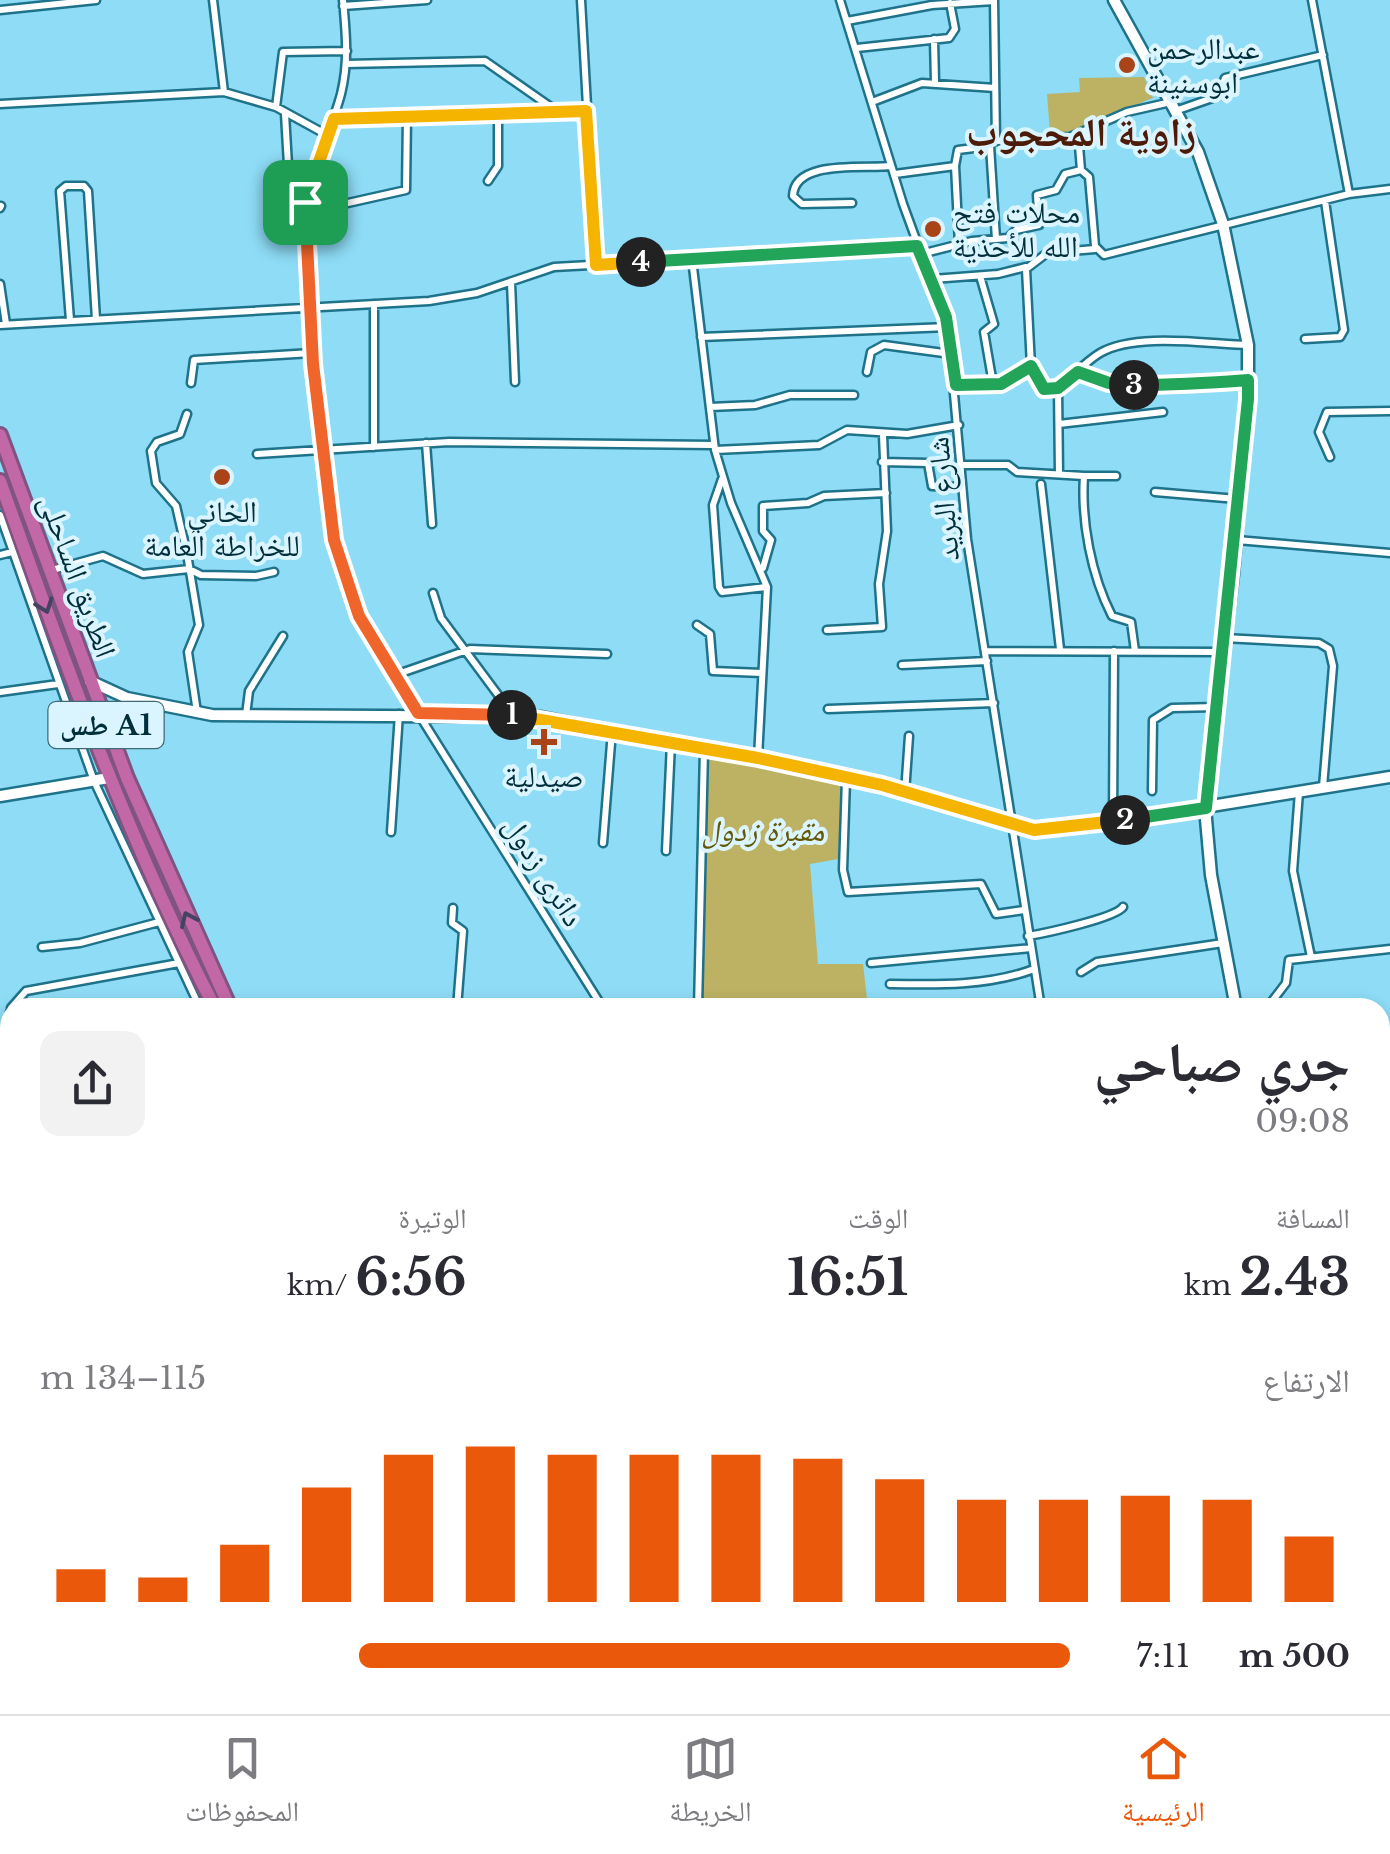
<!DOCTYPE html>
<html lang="ar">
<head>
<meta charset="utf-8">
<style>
	:root { --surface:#fff; --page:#f2f2f3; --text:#2b2b33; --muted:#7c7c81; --line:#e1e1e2; --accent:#ea580c }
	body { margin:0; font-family:"Libre Baskerville","Noto Naskh Arabic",serif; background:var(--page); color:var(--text); direction:rtl; height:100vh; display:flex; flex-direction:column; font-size:38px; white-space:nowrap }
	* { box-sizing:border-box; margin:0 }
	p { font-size:32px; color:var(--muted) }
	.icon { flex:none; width:55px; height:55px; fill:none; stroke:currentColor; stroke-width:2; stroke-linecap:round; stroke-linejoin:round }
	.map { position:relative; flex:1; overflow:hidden; direction:ltr }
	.side { position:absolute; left:0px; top:998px; width:1390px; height:718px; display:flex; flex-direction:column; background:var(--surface); border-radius:30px 30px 0 0; box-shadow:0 5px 15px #0003; direction:rtl }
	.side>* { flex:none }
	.pin { position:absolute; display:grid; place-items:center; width:85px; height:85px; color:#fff; margin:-42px; border-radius:20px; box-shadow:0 5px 15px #0006 }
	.km { position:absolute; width:50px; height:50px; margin:-25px; border-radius:50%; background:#222; color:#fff; font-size:28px; line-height:50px; text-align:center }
	.round { display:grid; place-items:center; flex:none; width:105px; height:105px; border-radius:20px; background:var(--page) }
	.headline { display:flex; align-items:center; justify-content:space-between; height:170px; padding:0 40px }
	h1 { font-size:55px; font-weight:700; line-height:75px }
	.metrics { display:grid; grid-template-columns:repeat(3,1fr); gap:15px; height:170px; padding:10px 40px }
	.metrics div { display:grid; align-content:center }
	.metrics b { font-size:50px; font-weight:700 }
	.metrics small { font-size:28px; font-weight:400 }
	.metrics p { font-size:28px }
	.chart { height:280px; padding:20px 40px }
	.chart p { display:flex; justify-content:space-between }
	.chart svg { width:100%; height:180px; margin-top:10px; stroke:var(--accent); stroke-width:6 }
	ul { padding:0 40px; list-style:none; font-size:32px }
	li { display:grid; grid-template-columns:160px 120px 1fr; align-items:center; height:75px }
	li i { height:25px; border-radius:12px; background:var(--accent) }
	.tab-bar { display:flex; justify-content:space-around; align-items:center; height:140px; border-top:2px solid var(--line); background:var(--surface); font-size:28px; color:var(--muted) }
	.tab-bar a { display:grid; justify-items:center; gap:5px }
	.tab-bar .active { color:var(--accent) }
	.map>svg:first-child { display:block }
	.green { fill:#bdb164 }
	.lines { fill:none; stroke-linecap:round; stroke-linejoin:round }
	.street-casing { stroke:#1e738a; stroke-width:11 }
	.secondary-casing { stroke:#1e738a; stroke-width:15 }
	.highway-casing { stroke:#7f5481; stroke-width:18 }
	.street { stroke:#fff; stroke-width:6 }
	.secondary { stroke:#fff; stroke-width:10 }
	.highway { stroke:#c368a6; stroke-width:12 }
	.oneway { stroke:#444361 }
	.split-1-casing { stroke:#fff; stroke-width:20 }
	.split-2-casing { stroke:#fff; stroke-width:20 }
	.split-3-casing { stroke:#fff; stroke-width:20 }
	.split-4-casing { stroke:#fff; stroke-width:20 }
	.split-5-casing { stroke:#fff; stroke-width:20 }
	.split-1 { stroke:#f0652b; stroke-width:12 }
	.split-2 { stroke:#f5b400; stroke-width:12 }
	.split-3 { stroke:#22a559; stroke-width:12 }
	.split-4 { stroke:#22a559; stroke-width:12 }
	.split-5 { stroke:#f5b400; stroke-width:12 }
	.poi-dot { fill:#a94419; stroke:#daf5ff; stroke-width:4 }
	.labels { text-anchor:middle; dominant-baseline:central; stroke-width:8; stroke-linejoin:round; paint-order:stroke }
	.shield { fill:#daf5ff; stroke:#416a76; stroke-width:2.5 }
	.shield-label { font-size:28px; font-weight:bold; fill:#002f3c }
	.poi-label { font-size:30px; fill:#002f3c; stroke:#daf5ff; text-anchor:start }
	.street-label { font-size:30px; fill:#002f3c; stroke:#daf5ff }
	.park-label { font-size:30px; font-style:italic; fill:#635805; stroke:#daf5ff }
	.district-label { font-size:40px; font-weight:bold; fill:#4d1c09; stroke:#daf5ff }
</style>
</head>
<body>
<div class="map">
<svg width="1390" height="1714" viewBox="0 0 1390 1714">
	<rect width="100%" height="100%" fill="#8edcf6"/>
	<!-- green -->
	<path class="green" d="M1144,77l9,21c-23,8 -87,43 -103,35l-3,-39 33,-2 -1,-14z
		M708,758l134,27 -4,74 -28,5 8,100h45l5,43 -166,1z"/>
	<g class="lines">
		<defs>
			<path id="street" d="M213,0l11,92
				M343,0c3,33 6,62 -2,94 -12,44 -34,83 -38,129 2,56 7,112 12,168 8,88 15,173 59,252l229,365
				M581,0l15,265
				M840,0l63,204 45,123 19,212 74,469
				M994,0l2,141 74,-4 57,-25 44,-10
				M343,6l84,-6
				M0,10l96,-10
				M847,21l85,-16 62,-4
				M934,39l1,43
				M857,48l92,-10 6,-9 -5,-26
				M346,64l139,-3 73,51
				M872,102l50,-19 73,5
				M0,104l224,-12 52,15 51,28
				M276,107l7,-55 64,-1
				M1178,110l40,-14 7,-18 98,-23
				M285,114l5,85 15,3
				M334,119l252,-8
				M1078,134l3,36 8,7 6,69 9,9 245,-61 -37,-194
				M990,146l6,93
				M955,166l4,78
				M895,174l60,-8 3,-16 32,-4
				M488,181l10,-15v-50
				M1349,194l41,-5
				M348,203l58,-13 1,-74
				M852,203l-50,1 -9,-8c1,-37 71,-27 98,-30
				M0,208l1,-2
				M921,254l51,-13 36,-3 8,-8 23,-5 -2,-30 19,-5 9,-16 16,-4
				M692,259l23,191 16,53 36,84 -9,171
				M980,276l14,48 -10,8 9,52
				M933,279l65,-5 28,-7
				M511,282l4,100
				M0,284l6,40
				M70,320l-10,-129 6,-5h18l4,5 8,128
				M0,325l429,-24 48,-8 77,-26 363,-20
				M701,337l247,-10
				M1305,339l35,-2 4,-7 -19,-129
				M1031,366l-5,-97 21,-16 48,-4
				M867,372l4,-20 13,-7 67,9
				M1078,372c57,20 112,12 170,8
				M191,383l3,-23 118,-7
				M955,385l46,-1 30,-18 11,22h16l1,86
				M1058,388c14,-11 27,-26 42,-35 35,-21 108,-9 148,-8
				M710,407l45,-2 35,-10h64
				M187,414l-7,20 -23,8 -6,9 5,32 20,23 11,48 12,71 -11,27 9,60
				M1059,424l104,-12
				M426,443l6,81
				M374,447v-143
				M715,450l104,-5 28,-15 60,4 52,-9
				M257,454l192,-12 265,3
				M1330,457l-11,-25 8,-20 63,-1
				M882,462l46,1 4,23 30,1
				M962,465h46l9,7 67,4c-3,45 7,99 28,140l19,6 4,29
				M1084,476h32
				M722,479l-9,26 6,82 3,5 45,-5
				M1041,484l19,165
				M1155,492l82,7
				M0,515l94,266 106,227
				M1237,540l153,13
				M0,555l12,-3
				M763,568l8,-28 -8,-9v-25l45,-3 16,-7 62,-3
				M52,570l51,-14 40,18 46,-5 12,6 55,1 18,-4
				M433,593l8,25 72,97
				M697,625l13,9 3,37 49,2
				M827,630l55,-3 -3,-43 8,-53 -4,-96
				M1224,638l95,5 10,6 4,17 -10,121
				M985,651l237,1
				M902,665l85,-4
				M395,675l75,-26 137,5
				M0,692l58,-8
				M828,709l166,-6
				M246,715l3,-24 34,-55
				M846,779l-3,91 5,22 133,-8 15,30 28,-4
				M1152,791l1,-71 19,-12 45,-1
				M1299,792l-6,79 18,86
				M905,793l4,-57
				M1113,822l1,-171
				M391,832l8,-118
				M603,843l9,-112
				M666,851l5,-108
				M453,908l-1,15 11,8 -6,77
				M1028,936c18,-3 87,-18 95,-29
				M42,947l38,-4 79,-21
				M871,963l160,-15
				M1081,972l16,-10 126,-19
				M890,984c48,1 99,2 144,-15
				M11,1008l15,-17 153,-28
				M698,1008l6,-258
				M1267,1008l19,-25 3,-23 101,-11
				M10,1012v15
				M1380,1138l9,-1
				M1380,1260l10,-3
				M0,1349h10
				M1380,1370h10
				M0,1425l10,1
				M1380,1477l10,-1
				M1380,1580h10
				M0,1583h10
				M0,1624h10
				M540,1705l4,9
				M760,1705l2,9
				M836,1705l2,9
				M919,1705l1,9
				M1242,1705l2,9
				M1356,1705l3,9
				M264,1714l2,-9
				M386,1714v-9
				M1077,1714l55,-9"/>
			<path id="secondary" d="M1114,0l84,152 25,72 25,121v54l-15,175 -28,234 6,67 25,133
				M90,681l37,17 85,17 329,2 341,68 152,44 79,-7 277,-45
				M0,796l109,-18
				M0,1531h10
				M1308,1714l11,-9"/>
			<path id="highway" d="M0,435l127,343 103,230
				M0,481c64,179 127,358 215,527
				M560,1705l4,9
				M577,1705l3,9"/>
		</defs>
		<!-- street casing -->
		<use href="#street" class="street-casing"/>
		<!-- secondary casing -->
		<use href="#secondary" class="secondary-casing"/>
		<!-- highway casing -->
		<use href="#highway" class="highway-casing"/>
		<!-- street -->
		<use href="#street" class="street"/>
		<!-- secondary -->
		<use href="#secondary" class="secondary"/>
		<!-- highway -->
		<use href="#highway" class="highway"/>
	</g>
	<!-- one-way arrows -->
	<defs><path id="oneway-chevron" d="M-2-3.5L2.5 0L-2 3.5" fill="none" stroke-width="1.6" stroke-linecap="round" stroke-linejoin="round" transform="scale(2.5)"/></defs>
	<g class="oneway">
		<use href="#oneway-chevron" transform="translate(45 606) rotate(70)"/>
		<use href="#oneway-chevron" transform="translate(188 919) rotate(-114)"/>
	</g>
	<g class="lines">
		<defs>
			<path id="split-1" d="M305,202l8,162 21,176 25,76 59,97 94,2"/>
			<path id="split-2" d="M512,715l246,43 124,27 152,45 91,-10"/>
			<path id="split-3" d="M1125,820l81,-12 42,-409v-19c-39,3 -75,5 -114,5"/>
			<path id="split-4" d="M641,262l276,-16 29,71 10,68 45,-1 30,-18 13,23 14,-1 20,-16 31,11 25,2"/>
			<path id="split-5" d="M305,202l29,-83 252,-8 10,154 45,-3"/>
		</defs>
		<!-- split-1 casing -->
		<use href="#split-1" class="split-1-casing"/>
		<!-- split-2 casing -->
		<use href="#split-2" class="split-2-casing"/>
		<!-- split-3 casing -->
		<use href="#split-3" class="split-3-casing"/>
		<!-- split-4 casing -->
		<use href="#split-4" class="split-4-casing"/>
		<!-- split-5 casing -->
		<use href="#split-5" class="split-5-casing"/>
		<!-- split-1 -->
		<use href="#split-1" class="split-1"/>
		<!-- split-2 -->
		<use href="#split-2" class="split-2"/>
		<!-- split-3 -->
		<use href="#split-3" class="split-3"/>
		<!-- split-4 -->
		<use href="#split-4" class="split-4"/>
		<!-- split-5 -->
		<use href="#split-5" class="split-5"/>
	</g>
	<!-- markers -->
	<g class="poi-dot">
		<circle cx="1127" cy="65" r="10"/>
		<circle cx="933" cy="229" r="10"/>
		<circle cx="222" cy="477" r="10"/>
		<path d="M539 727h10v10h10v10h-10v10h-10v-10h-10v-10h10z"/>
	</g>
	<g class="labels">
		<!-- shield labels -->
		<rect class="shield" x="48.5" y="702" width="115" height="46" rx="8"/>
		<g class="shield-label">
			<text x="106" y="725">طس A1</text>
		</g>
		<!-- poi labels -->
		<g class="poi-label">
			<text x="1147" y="48">عبدالرحمن<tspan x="1147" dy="34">ابوسنينة</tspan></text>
			<text x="953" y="212">محلات فتح<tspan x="953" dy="34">الله للأحذية</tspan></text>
			<text x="222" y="511" text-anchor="middle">الخاني<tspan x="222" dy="34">للخراطة العامة</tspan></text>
			<text x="544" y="776" text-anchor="middle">صيدلية</text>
		</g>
		<!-- street labels -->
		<g class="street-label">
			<text transform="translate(943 499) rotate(-95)">شارع البريد</text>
			<text transform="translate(78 576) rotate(70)">الطريق الساحلى</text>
			<text transform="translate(544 871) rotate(58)">دائرى زدول</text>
		</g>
		<!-- park labels -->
		<g class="park-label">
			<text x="763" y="830">مقبرة زدول</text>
		</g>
		<!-- district labels -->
		<g class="district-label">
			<text x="1081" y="132">زاوية المحجوب</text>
		</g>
	</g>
</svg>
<div class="pin" style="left:305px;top:202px;background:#1e9e55"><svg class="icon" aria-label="arrive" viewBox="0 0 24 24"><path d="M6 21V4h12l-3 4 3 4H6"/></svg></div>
<b class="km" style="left:512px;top:715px">1</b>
<b class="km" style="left:1125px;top:820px">2</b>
<b class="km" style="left:1134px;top:385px">3</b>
<b class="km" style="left:641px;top:262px">4</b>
<section class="side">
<div class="headline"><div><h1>جري صباحي</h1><p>09:08</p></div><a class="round"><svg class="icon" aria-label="share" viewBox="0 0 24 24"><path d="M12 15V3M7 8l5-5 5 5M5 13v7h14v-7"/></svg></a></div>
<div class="metrics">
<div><p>المسافة</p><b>2.43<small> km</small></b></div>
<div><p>الوقت</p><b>16:51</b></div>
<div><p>الوتيرة</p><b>6:56<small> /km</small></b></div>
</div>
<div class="chart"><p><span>الارتفاع</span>115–134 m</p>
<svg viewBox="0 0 160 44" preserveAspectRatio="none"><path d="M5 44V36M15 44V38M25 44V30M35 44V16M45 44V8M55 44V6M65 44V8M75 44V8M85 44V8M95 44V9M105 44V14M115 44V19M125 44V19M135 44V18M145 44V19M155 44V28"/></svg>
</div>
<ul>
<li><b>500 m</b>7:11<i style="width:69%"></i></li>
</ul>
</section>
</div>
<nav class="tab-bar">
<a class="active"><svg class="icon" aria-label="home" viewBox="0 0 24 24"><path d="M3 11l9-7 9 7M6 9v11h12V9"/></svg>الرئيسية</a>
<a><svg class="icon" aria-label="map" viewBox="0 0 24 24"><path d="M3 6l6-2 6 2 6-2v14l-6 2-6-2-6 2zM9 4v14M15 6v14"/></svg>الخريطة</a>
<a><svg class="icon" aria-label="saved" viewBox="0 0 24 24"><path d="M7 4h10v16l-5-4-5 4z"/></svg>المحفوظات</a>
</nav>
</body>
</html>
